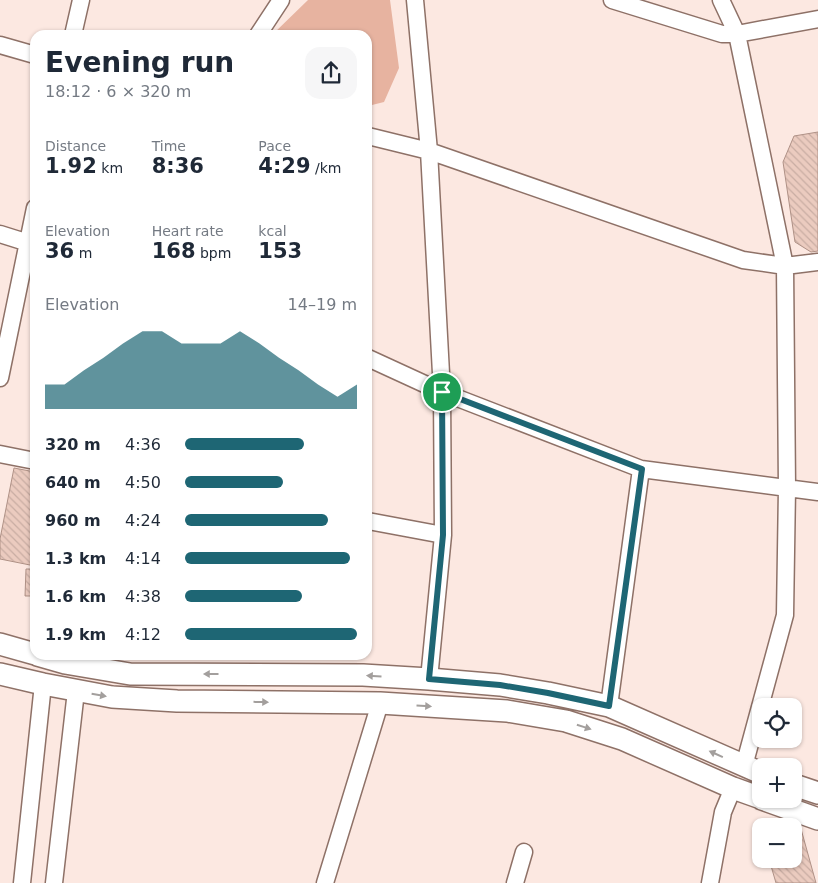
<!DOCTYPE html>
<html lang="en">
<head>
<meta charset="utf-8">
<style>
	:root { --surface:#fff; --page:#f6f6f7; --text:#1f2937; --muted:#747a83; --accent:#1e6674 }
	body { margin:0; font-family:"DejaVu Sans",sans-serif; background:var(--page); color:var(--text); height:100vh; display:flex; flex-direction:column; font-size:19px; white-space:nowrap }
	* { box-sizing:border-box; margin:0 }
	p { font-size:16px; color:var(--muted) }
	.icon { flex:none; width:28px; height:28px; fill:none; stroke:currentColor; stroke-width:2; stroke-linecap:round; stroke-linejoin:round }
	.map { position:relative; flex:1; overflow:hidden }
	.drawer { position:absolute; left:30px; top:30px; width:342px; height:630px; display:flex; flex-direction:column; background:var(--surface); border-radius:15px; box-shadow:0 1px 4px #0004 }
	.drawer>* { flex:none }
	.tools { position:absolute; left:752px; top:698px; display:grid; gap:10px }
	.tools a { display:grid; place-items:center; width:50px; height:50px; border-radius:10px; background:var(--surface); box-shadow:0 1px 4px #0004; font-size:25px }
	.pin { position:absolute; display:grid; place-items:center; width:42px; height:42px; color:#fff; margin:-21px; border:2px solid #fff; border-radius:50%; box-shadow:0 1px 5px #0007 }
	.round { display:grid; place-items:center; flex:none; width:52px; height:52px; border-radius:15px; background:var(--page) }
	.overview { display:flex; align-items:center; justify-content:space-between; height:85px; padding:0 15px }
	h1 { font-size:28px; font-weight:600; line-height:38px }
	.metrics { display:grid; grid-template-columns:repeat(3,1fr); gap:8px; height:85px; padding:5px 15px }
	.metrics div { display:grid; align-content:center }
	.metrics b { font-size:21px; font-weight:600 }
	.metrics small { font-size:14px; font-weight:400 }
	.metrics p { font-size:14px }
	.chart { height:140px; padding:10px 15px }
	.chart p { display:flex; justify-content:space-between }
	.chart svg { width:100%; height:90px; margin-top:5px; fill:var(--accent); opacity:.7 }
	ul { padding:0 15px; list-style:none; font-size:16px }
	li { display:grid; grid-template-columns:80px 60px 1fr; align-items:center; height:38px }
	li i { height:12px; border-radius:6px; background:var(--accent) }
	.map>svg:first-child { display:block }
	.park { fill:#e7b3a0 }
	.building { fill:url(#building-back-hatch); stroke:#af9186 }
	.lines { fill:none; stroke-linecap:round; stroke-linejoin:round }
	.minor-casing { stroke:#8e7167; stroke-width:19 }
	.tertiary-casing { stroke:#8e7167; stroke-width:24 }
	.minor { stroke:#fff; stroke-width:16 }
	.tertiary { stroke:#fff; stroke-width:21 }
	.oneway { fill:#a39f9d }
	.route-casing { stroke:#fff; stroke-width:10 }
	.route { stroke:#1e6674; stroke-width:6 }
</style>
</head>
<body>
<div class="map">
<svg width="818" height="883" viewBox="0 0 818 883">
	<defs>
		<pattern id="building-back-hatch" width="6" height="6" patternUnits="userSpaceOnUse" patternTransform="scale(1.25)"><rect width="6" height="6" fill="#ebcbbf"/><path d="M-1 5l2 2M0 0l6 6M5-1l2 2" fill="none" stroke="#c9ada3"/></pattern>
	</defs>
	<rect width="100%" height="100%" fill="#fce8e1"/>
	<!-- park -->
	<path class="park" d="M308,0h82l9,68 -15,34 -16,4v-71h-96z"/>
	<!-- building -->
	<path class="building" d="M818,132v119l-7,1 -16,-10 -12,-80 11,-26z
		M14,468l21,4v94l-35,-7v-20z
		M26,569h9v27h-10z
		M801,829l15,54h-40l-7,-24h25v-28z"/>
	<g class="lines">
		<defs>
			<path id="minor" d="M415,0l14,151 13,241 1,143 -14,144
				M612,0l110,34h15l81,-15
				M721,0l16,34 48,232 2,222 -2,127 -41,151
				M73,35l8,-35
				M258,35l23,-35
				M0,45l35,10
				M368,136l61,15 314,109 42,6 33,-4
				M0,234l35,11
				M368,358l74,34 199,77 177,23
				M0,378l35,-170
				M0,454l35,7
				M368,521l75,14
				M609,706l32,-237
				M22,883l21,-199
				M54,883l22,-192
				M325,883l55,-180
				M515,883l9,-31
				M710,883l13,-71 10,-24"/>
			<path id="tertiary" d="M0,644l35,10
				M37,655l28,8 65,11 233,1 66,4 71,6 48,8 61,13 152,67
				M0,674l43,10 69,13 65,4 203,2 127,8 59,10 56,18 111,49 28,10
				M794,785l24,8
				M762,799l56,20"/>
		</defs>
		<!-- minor casing -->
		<use href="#minor" class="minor-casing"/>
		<!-- tertiary casing -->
		<use href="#tertiary" class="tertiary-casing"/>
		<!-- minor -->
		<use href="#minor" class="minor"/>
		<!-- tertiary -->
		<use href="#tertiary" class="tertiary"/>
	</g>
	<!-- one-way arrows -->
	<defs><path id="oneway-solid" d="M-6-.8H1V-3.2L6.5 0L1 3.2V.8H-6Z" transform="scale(1.25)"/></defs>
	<g class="oneway">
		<use href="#oneway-solid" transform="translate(211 674) rotate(-180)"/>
		<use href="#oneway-solid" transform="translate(374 676) rotate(-177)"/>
		<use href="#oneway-solid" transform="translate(99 695) rotate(10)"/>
		<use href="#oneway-solid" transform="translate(261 702) rotate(1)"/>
		<use href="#oneway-solid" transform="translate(424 706) rotate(3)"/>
		<use href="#oneway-solid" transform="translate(584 727) rotate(18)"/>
		<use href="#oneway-solid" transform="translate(716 754) rotate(-156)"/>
	</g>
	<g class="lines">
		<defs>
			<path id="route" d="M442,392l200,77 -33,237 -61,-13 -48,-8 -71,-6 14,-144z"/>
		</defs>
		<!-- route casing -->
		<use href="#route" class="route-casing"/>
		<!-- route -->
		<use href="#route" class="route"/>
	</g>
</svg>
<div class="tools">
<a><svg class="icon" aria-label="locate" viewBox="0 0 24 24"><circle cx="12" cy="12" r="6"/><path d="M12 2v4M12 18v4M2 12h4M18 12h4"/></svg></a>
<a>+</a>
<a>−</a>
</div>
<div class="pin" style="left:442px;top:392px;background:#1e9e55"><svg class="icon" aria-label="arrive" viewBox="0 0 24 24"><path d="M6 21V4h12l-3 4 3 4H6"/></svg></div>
<section class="drawer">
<div class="overview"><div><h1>Evening run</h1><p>18:12 · 6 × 320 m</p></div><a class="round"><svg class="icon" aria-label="share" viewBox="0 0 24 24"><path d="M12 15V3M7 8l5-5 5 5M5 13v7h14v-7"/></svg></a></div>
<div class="metrics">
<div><p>Distance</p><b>1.92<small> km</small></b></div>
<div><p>Time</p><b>8:36</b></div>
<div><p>Pace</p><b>4:29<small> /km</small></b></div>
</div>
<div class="metrics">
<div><p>Elevation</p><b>36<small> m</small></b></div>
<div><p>Heart rate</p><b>168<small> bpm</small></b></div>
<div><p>kcal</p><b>153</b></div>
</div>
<div class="chart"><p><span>Elevation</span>14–19 m</p>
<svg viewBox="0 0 160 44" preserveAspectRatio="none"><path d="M0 44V32L10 32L20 25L30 19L40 12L50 6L60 6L70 12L80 12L90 12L100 6L110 12L120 19L130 25L140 32L150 38L160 32V44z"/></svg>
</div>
<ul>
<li><b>320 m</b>4:36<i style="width:69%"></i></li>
<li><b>640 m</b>4:50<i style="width:57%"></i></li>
<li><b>960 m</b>4:24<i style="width:83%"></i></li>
<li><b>1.3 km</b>4:14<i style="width:96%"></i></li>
<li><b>1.6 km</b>4:38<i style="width:68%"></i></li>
<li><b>1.9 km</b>4:12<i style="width:100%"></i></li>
</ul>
</section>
</div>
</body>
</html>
